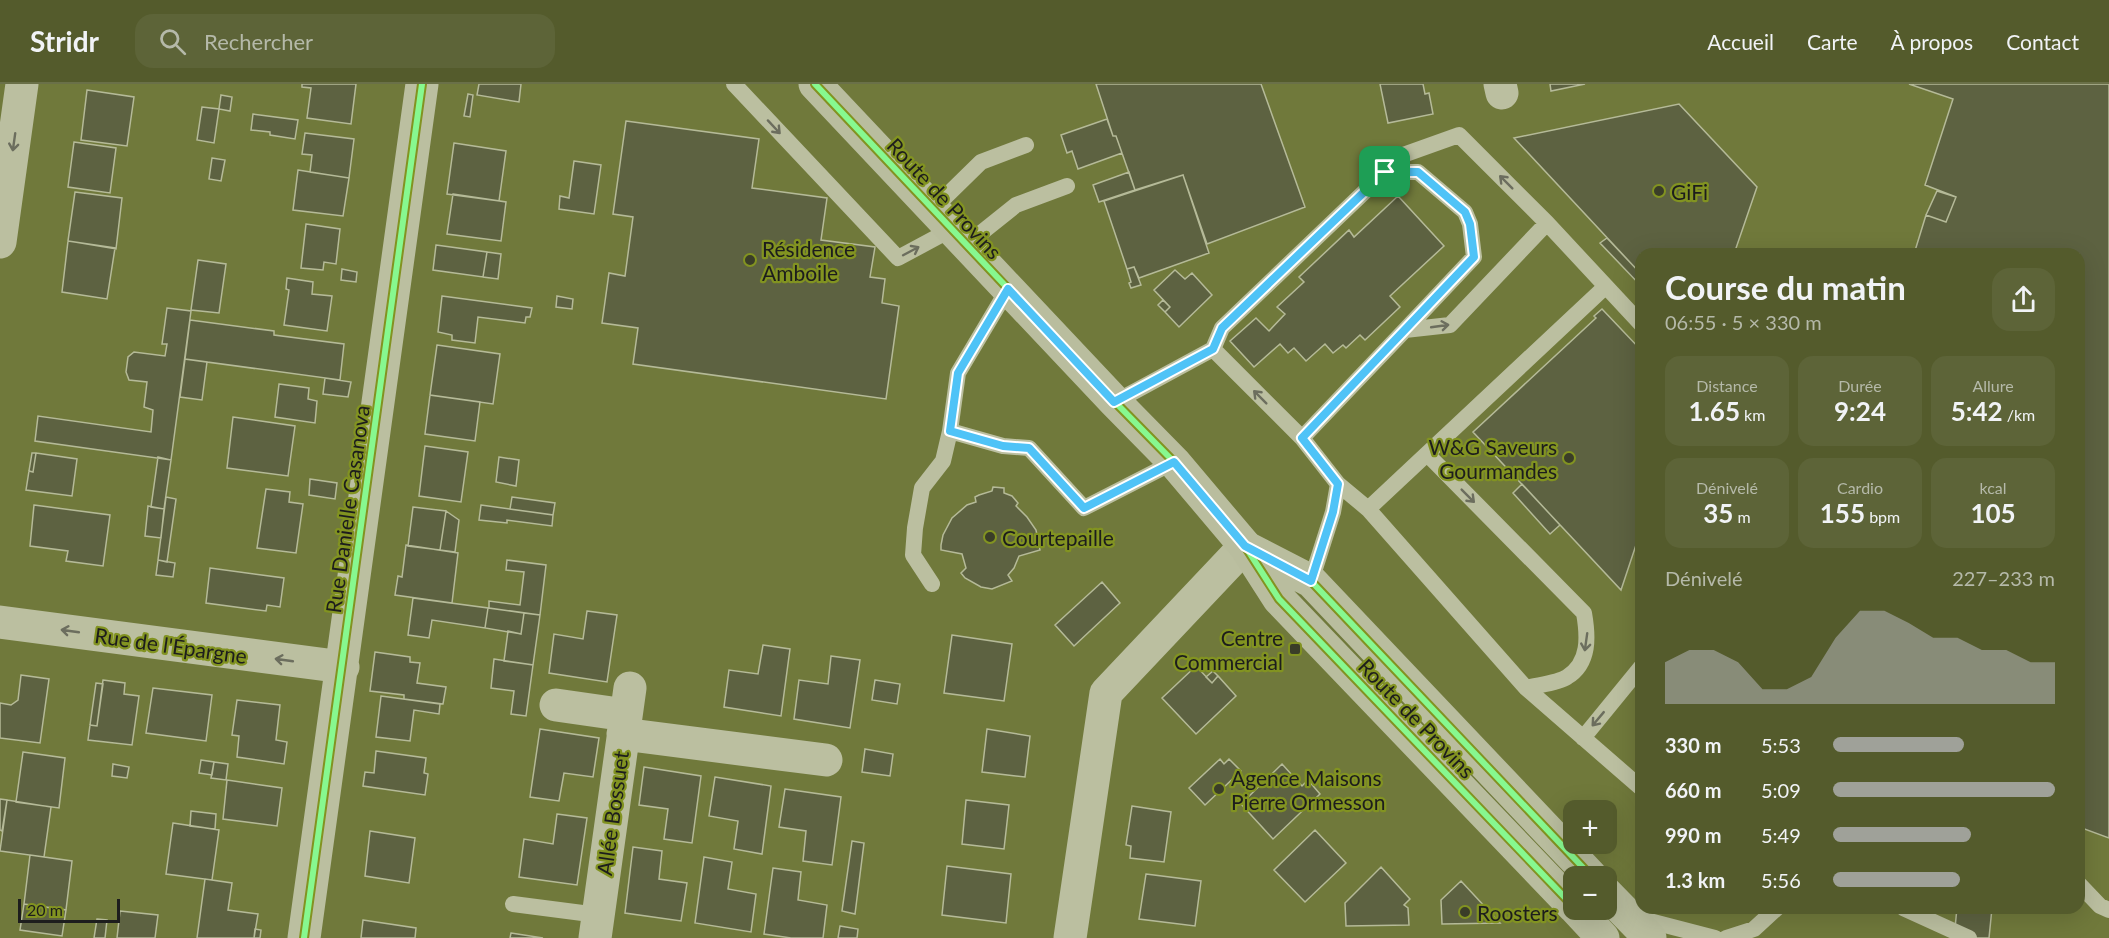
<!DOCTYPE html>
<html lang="fr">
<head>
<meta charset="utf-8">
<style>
	:root { --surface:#545b2c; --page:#5d6438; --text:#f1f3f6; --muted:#b5b9a9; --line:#6a7048; --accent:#9fa199 }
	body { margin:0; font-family:Lato,sans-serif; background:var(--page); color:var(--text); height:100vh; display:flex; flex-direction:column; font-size:22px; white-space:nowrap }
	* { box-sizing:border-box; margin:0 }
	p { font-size:20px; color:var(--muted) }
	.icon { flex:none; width:33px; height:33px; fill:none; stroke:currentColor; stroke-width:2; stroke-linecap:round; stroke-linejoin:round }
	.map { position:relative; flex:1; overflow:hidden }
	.sheet { position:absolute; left:1635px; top:164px; width:450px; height:666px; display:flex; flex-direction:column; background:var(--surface); border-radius:18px; box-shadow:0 6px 24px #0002 }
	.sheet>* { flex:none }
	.buttons { position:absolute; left:1563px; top:716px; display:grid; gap:12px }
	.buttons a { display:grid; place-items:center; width:54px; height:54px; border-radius:12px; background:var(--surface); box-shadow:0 6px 24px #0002; font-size:30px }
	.scale { position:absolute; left:18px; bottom:15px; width:102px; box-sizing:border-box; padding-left:6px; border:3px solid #1d1d1d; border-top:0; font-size:16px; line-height:21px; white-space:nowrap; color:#1d1d1d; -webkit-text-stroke:4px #829321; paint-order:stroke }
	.pin { position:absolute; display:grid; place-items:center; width:51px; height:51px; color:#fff; margin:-26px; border-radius:12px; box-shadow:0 3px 9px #0006 }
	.round { display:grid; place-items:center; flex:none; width:63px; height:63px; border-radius:18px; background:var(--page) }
	.headline { display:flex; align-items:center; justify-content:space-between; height:102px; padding:0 30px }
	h1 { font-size:33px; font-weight:700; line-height:45px }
	.figures { display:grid; grid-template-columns:repeat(3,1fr); gap:9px; height:102px; padding:6px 30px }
	.figures div { display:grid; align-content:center; border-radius:15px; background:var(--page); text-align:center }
	.figures b { font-size:26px; font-weight:700 }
	.figures small { font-size:16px; font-weight:400 }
	.figures p { font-size:16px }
	.chart { height:168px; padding:12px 30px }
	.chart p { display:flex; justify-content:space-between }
	.chart svg { width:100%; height:108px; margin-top:6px; fill:var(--accent); opacity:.7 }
	ul { padding:0 30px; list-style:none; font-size:20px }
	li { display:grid; grid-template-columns:96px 72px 1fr; align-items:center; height:45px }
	li i { height:15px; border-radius:8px; background:var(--accent) }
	header { display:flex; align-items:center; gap:36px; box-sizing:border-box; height:84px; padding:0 30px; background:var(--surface); border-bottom:2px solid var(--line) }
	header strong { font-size:28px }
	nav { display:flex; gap:33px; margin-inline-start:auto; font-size:21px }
	.search { width:420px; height:54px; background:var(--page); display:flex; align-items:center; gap:15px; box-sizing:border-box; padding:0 21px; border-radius:18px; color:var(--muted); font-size:22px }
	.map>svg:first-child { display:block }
	.building { fill:#5d6241; stroke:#b5ba98; stroke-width:1.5 }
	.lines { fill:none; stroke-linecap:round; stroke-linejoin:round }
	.service { stroke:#bbbfa0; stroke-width:16 }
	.minor { stroke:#bbbfa0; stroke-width:33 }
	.primary { stroke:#b9bd9e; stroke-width:33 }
	.cycleway-casing { stroke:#829321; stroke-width:10 }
	.cycleway { stroke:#87f88f; stroke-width:6 }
	.oneway { stroke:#6c6e5e }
	.route-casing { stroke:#fff; stroke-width:12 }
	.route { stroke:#4fc3f7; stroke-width:8 }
	.poi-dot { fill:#3a3d28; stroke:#829321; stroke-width:2 }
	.labels { text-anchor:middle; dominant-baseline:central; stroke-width:4.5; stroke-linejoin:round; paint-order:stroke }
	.poi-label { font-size:21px; fill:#1d1d1d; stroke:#829321; text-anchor:start }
	.street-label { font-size:21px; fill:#1d1d1d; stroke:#829321 }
</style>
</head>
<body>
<header>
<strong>Stridr</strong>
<div class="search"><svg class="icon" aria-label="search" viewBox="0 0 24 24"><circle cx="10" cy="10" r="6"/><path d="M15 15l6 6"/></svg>Rechercher</div>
<nav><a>Accueil</a><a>Carte</a><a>À propos</a><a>Contact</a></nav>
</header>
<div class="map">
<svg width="2109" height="854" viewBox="0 0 2109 854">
	<rect width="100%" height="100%" fill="#70793b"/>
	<!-- building -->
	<path class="building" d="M302,0h54l-5,40 -44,-6 4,-30 -9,-1z
		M479,0h42l-2,18 -42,-7z
		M1096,0h165l44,123 -98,37 -24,-69 -48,15 -19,-54h-3z
		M1380,0h43l2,10 4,-1 4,21 -45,9z
		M1550,0h35l-34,7z
		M1909,0h200v754l-30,-11v-573h-165l12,-39 20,7 10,-25 -31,-12 28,-86z
		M87,6l47,7 -7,49 -46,-6z
		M468,10l5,1 -3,22 -6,-1z
		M221,11l11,2 -2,14 -11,-2z
		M1679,20l78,83 -23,67h-93v20l-127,-136z
		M202,23l17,2 -5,34 -17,-3z
		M253,30l45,6 -3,19 -25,-4v-3l-19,-2z
		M1107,35l6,17h3l6,17 -44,16 -6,-18 -5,2 -6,-18z
		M626,37l133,18 -7,49 75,10 -6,42 54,7 -5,30 15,2 -3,24 17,3 -13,93 -253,-35 5,-36 -36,-5 7,-50 16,3 8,-59 -20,-3z
		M305,49l49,6 -5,39 -39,-6 2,-17 -10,-1z
		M74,58l42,6 -6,45 -42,-6z
		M454,59l52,8 -7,50 -52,-7z
		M212,74l13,2 -4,21 -12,-2z
		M574,77l27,4 -7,49 -35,-5 1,-13 9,2z
		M298,86l51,8 -6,38 -50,-6z
		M1129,88l6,18 -36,12 -6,-17z
		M1183,91l26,78 -70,25 -5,-11 -7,2 -23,-68z
		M1937,107l19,6 -10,25 -20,-7z
		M75,108l47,6 -6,51 -48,-8z
		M453,110l53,8 -5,39 -54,-7z
		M1398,112l46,50 -54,50 10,11 -35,33 -5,-5 -14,13 -3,-3 -10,8 -8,-9 -19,17 -12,-13 -6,5 -8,-9 -26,23 -24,-26 26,-23 13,13 16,-17 -8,-7 27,-25 -5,-5 50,-47 5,7z
		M306,140l34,5 -4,35 -12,-2 -1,8 -22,-2z
		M1607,154l34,36v12l-41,-43z
		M68,157l47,7 -8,51 -45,-7z
		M436,161l51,7 -4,25 -50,-7z
		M487,168l14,2 -3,25 -15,-2z
		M198,176l28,4 -7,49 -28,-3z
		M1134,183l7,18 -10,3 -2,-5 2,-1 -4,-13z
		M342,185l15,3 -1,10 -15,-2z
		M1175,186l10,9 7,-6 20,22 -33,32 -14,-15 5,-5 -16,-17z
		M287,194l26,4 -1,12 20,2 -5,35 -43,-6 5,-35 -3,-1z
		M442,212l90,12 -2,9h-4l-1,6 -47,-6 -3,26 -23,-3v-5l-14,-3z
		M557,212l16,3 -1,10 -16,-2z
		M1163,216l7,7 -5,5 -7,-7z
		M167,224l24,3 -20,149 -136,-19 3,-25 113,16 2,-22 -9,-3 3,-25 -18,-2 -3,-8 2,-15 6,-5 31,4 2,-12h-5z
		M1602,225l39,41v180l-20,60 -148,-158 123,-114 -2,-2z
		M190,236l84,11v4l70,9 -4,36 -155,-21z
		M437,261l63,9 -7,50 -63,-9z
		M185,275l22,3 -5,38 -22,-3z
		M325,294l26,4 -3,15 -25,-3z
		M279,300l30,4 -1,11 9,2 -2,22 -40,-6z
		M430,311l50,7 -5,39 -50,-7z
		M233,333l62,9 -7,50 -61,-8z
		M425,362l43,6 -7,50 -42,-6z
		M32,369h4l-3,19 -4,-1z
		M36,369l41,6 -5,37 -46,-6 3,-19 4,1z
		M158,373l13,3 -7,49 -13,-2z
		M499,373l20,3 -3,26 -20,-4z
		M310,395l27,4 -2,16 -26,-4z
		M1522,400l38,41 -10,9 -37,-41z
		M993,403l11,1v5l8,3 6,7 -2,3 11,11 9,13 4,20 -21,6 -5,12 -6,7 4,6 -20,8 -11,-2 -16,-9 -4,-5 5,-5 -4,-14 -21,-4v-5l2,-10 9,-17 15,-13 9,-3 -1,-5 4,-2 13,-4z
		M266,405l24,3 -1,10 14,2 -7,49 -39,-5z
		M166,413l10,2 -9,63 -9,-2z
		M512,413l43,6 -2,12 -43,-6z
		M34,421l76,10 -7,51 -37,-5 2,-10 -38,-5z
		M481,421l72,10 -1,11 -45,-6v3l-28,-3z
		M148,422l16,3 -3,29 -16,-2z
		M413,423l33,4 -6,39 -32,-4z
		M446,427l13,9 -4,32 -15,-2z
		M406,461l52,8 -6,50 -57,-8 3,-19 4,1z
		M158,476l17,3 -2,14 -17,-2z
		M507,476l39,5 -6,50 -51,-7v-7l31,4 4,-33 -18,-2z
		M210,484l74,10 -4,29 -13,-2 -1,6 -60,-8z
		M1102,498l18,21 -46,43 -19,-21z
		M413,514l75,10 -3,20 -53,-8 -3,18 -21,-3z
		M488,524l36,5 -3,21 -36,-6z
		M587,527l30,4 -10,67 -58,-9 5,-39 29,5z
		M524,529l16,2 -7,50 -29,-4 4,-30 13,3z
		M952,551l60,9 -8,57 -60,-8z
		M763,561l27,4 -9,67 -57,-9 5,-37 29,4z
		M375,568l35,5v5l10,1 -3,20 29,4 -3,17 -39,-5v-4l-34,-4z
		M831,572l29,4 -10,68 -56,-9 5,-39 29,4z
		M494,575l39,6 -7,51 -15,-2 3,-23 -23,-3z
		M1196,582l16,17 6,-7 18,20 -40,38 -34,-36z
		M1213,587l5,5 -6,7 -6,-6z
		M21,591l28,4 -9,64 -40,-5v-35l11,2 7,-5z
		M103,596l22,3 -1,11 15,2 -7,49 -44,-5 2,-15 7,1z
		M875,596l25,4 -3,20 -25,-4z
		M96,599l7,1 -6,42 -7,-1z
		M153,604l59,7 -6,46 -60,-8z
		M381,612l59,8 -1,10 -25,-4 -4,31 -34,-4z
		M237,616l43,5 -4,35 11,2 -3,22 -47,-7 2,-21 -7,-1z
		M540,645l59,9 -6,39 -29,-4 -5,28 -29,-4z
		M987,645l43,7 -5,41 -43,-5z
		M865,665l28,5 -3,22 -28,-4z
		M376,667l50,7 -2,15 4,1 -3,21 -62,-9 2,-14 9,1z
		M23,668l42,6 -6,50 -43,-6z
		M1220,675l4,5 5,-5 12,12 -36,34 -16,-17z
		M201,676l13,2 -2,13 -13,-2z
		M214,678l14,2 -2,16 -15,-2z
		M113,680l16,3 -2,11 -15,-2z
		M1282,680l20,22 6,-6 12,14 -47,45 -32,-35z
		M644,683l57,9 -9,67 -28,-4 4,-30 -29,-4z
		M715,693l56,9 -9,68 -28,-5 4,-28 -29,-5z
		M227,696l55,8 -5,38 -54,-7z
		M785,705l56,8 -9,68 -29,-4 3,-30 -27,-4z
		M0,715l7,1 -5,31 -2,-1z
		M7,716l44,7 -7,50 -44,-6z
		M966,716l43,5 -5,44 -42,-5z
		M1132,722l39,6 -7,50 -34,-4 1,-12 -5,-1z
		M191,727l25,3 -1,15 -25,-3z
		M557,730l30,4 -10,67 -58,-8 5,-38 29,5z
		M173,739l46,7 -7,50 -46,-6z
		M1315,746l31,33 -41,39 -31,-32z
		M370,747l45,7 -6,45 -44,-7z
		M852,757l12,2 -9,71 -13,-3z
		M633,763l29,4 -3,28 28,4 -6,38 -56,-8z
		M30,771l42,6 -6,49 -42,-6z
		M704,773l28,5 -4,27 28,5 -5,38 -56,-9z
		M947,782l64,8 -5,49 -64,-8z
		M1381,783l29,32 -6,6 4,3 1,17 -63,1 -1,-23z
		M773,784l28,4 -3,28 29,5 -4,33h-32l-27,-4z
		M1146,790l55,7 -6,45 -56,-7z
		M205,795l27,4 -4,27 30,4 -4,24h-57z
		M1461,797l39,42 -58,1 -1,-24z
		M24,820l42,6 -4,26 -42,-6z
		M1957,824h35l-3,30h-35z
		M120,827l38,4 -3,23h-38z
		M97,835l10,1 -2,18h-11z
		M363,836l53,8 -1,10h-54z
		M840,842l18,3 -1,9h-19z
		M255,845l6,1 -1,8h-6z
		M511,849l32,5h-33z"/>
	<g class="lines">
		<!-- service -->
		<path class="service" d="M734,0l164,174 54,-29
			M1385,88h33l47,40 5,12 4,33 -69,73
			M933,125l48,-47 45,-17
			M966,161l50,-40 51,-19
			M1008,205l-50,84 -8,58 53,15 26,2 55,60 90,-46
			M1213,265l9,-21 181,-173 56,-20 88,88 94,101
			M1115,318l98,-53 89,89 36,46 30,25 237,-222
			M1302,354l103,-108 45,-5 97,-102
			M1427,370l157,159c4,23 6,50 -17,64 -8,6 -30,8 -41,11
			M1368,425l158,179 115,100
			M1311,497l22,-69 5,-28
			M932,500l-19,-29 2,-27 7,-40 21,-27 7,-30
			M1583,654l58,-71
			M2079,800l21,22 9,4
			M513,820l85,11
			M1903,824l66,30
			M1638,834l77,20
			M1726,854l28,-9 23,-21"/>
		<!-- minor -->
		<path class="minor" d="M1500,0l2,9
			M0,158l22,-158
			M0,538l343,45
			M556,621l70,10
			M623,650l203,26
			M304,854l118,-854
			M595,854l35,-250
			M1070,854l36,-245 139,-147"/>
		<!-- primary -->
		<path class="primary" d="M815,0l300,318 59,60 71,84 34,53 295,308
			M1247,464l64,33 280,295
			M1606,809l44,45
			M1576,825l27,29"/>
		<defs>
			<path id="cycleway" d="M815,0l300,318 59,60 71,84 34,53 295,308
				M1246,463l65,34 280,295
				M304,854l118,-854"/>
		</defs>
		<!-- cycleway casing -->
		<use href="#cycleway" class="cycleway-casing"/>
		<!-- cycleway -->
		<use href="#cycleway" class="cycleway"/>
	</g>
	<!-- one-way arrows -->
	<defs><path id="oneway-shaft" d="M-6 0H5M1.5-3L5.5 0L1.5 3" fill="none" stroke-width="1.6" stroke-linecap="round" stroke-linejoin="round" transform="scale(1.5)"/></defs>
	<g class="oneway">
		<use href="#oneway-shaft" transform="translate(774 43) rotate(47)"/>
		<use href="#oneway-shaft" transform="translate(14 58) rotate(98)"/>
		<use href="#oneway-shaft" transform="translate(1506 98) rotate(-135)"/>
		<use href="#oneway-shaft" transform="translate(911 167) rotate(-28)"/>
		<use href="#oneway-shaft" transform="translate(1440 242) rotate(-8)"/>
		<use href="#oneway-shaft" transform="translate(1260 313) rotate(-135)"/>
		<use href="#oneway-shaft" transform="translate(1468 412) rotate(45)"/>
		<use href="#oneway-shaft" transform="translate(70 547) rotate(-172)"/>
		<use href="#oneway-shaft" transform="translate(1586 558) rotate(98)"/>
		<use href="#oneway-shaft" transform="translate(284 576) rotate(-172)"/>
		<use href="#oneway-shaft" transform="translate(1598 635) rotate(130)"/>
	</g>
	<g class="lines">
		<defs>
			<path id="route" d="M1385,88h33l47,40 5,12 4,33 -172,181 36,46 -5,28 -22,69 -66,-35 -71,-84 -90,46 -55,-60 -26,-2 -53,-15 8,-58 50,-84 106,113 99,-53 9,-21z"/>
		</defs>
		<!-- route casing -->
		<use href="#route" class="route-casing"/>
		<!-- route -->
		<use href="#route" class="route"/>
	</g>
	<!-- markers -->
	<g class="poi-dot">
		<circle cx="1659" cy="107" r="6"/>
		<circle cx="750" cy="176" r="6"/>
		<circle cx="1569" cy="374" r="6"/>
		<circle cx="990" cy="453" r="6"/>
		<rect x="1289" y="559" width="12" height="12" rx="3"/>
		<circle cx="1219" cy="705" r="6"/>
		<circle cx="1465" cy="828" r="6"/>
	</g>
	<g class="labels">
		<!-- poi labels -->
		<g class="poi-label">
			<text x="1671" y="107">GiFi</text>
			<text x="762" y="164">Résidence<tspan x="762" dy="24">Amboile</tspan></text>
			<text x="1557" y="362" text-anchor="end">W&amp;G Saveurs<tspan x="1557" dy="24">Gourmandes</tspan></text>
			<text x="1002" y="453">Courtepaille</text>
			<text x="1283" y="553" text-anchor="end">Centre<tspan x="1283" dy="24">Commercial</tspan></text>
			<text x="1231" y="693">Agence Maisons<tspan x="1231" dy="24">Pierre Ormesson</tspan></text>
			<text x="1477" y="828">Roosters</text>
		</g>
		<!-- street labels -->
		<g class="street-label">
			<text transform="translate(945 114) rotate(47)">Route de Provins</text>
			<text transform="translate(347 425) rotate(-82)">Rue Danielle Casanova</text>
			<text transform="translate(171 561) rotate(8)">Rue de l'Épargne</text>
			<text transform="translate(1417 634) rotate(46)">Route de Provins</text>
			<text transform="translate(612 729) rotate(-82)">Allée Bossuet</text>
		</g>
	</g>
</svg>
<div class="buttons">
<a>+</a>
<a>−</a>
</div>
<div class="scale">20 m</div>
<div class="pin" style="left:1385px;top:88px;background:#1e9e55"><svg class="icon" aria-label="arrive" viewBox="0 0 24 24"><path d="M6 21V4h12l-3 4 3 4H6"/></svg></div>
<section class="sheet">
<div class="headline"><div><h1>Course du matin</h1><p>06:55 · 5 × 330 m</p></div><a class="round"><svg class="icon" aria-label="share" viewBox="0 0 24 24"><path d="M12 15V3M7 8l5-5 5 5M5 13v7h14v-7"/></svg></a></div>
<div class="figures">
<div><p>Distance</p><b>1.65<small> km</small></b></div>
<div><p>Durée</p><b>9:24</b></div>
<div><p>Allure</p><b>5:42<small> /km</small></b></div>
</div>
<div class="figures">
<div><p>Dénivelé</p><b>35<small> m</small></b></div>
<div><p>Cardio</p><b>155<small> bpm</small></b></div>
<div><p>kcal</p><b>105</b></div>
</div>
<div class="chart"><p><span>Dénivelé</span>227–233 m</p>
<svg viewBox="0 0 160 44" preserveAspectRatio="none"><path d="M0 44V27L10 22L20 22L30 27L40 38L50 38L60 33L70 17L80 6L90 6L100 11L110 17L120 17L130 22L140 22L150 27L160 27V44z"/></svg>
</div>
<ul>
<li><b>330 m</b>5:53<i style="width:59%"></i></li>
<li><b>660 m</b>5:09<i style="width:100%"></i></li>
<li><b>990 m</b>5:49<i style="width:62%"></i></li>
<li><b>1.3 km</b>5:56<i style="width:57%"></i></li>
</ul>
</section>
</div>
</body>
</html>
